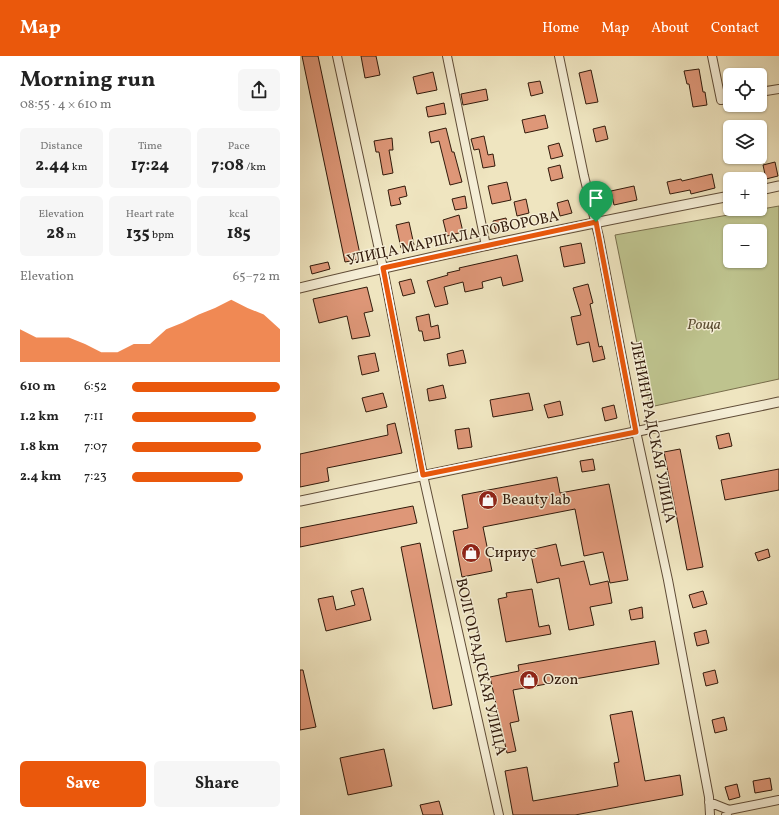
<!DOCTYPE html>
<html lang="en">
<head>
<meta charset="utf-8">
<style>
	:root { --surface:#fff; --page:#f6f6f6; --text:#222; --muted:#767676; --accent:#ea580c }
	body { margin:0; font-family:Vollkorn,serif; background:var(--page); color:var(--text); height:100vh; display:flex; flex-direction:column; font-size:15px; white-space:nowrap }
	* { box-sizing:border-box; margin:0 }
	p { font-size:13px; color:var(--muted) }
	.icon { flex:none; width:22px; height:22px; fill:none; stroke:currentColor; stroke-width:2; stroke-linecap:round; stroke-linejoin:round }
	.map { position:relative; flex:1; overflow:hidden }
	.drawer { display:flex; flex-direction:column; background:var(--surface); width:300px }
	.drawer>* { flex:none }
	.buttons { position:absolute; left:423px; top:12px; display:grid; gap:8px }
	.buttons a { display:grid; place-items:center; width:44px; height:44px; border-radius:6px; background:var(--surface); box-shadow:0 1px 3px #0004; font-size:20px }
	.pin { position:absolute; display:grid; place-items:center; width:34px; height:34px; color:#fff; margin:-41px -17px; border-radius:50% 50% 50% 0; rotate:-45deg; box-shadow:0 0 4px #0007 }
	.pin .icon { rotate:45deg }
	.round { display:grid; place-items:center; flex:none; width:42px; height:42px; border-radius:6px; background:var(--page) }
	.head { display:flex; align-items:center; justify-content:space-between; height:68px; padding:0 20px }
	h1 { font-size:22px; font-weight:700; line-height:30px }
	.figures { display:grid; grid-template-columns:repeat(3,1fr); gap:6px; height:68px; padding:4px 20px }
	.figures div { display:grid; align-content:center; border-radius:6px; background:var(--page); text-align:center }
	.figures b { font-size:17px; font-weight:700 }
	.figures small { font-size:11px; font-weight:400 }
	.figures p { font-size:11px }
	.chart { height:112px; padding:8px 20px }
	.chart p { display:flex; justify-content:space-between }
	.chart svg { width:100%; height:72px; margin-top:4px; fill:var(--accent); opacity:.7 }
	.action { display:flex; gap:8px; margin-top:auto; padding:8px 20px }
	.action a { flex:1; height:46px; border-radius:6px; background:var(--accent); color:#fff; font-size:16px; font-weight:700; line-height:46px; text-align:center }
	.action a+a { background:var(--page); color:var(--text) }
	ul { padding:0 20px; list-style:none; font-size:13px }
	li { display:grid; grid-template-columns:64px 48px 1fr; align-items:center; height:30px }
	li i { height:10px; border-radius:5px; background:var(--accent) }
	header { display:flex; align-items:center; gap:24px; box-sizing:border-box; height:56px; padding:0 20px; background:var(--accent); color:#fff }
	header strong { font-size:19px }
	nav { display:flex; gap:22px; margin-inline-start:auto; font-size:14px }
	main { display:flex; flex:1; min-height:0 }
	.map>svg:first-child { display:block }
	.green { fill:#bec38e; stroke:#786e4c; fill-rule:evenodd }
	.building { fill:#de9778; stroke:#311a0b }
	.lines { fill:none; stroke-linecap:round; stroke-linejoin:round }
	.minor-casing { stroke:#604d38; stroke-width:10 }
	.tertiary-casing { stroke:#604d38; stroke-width:11 }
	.minor { stroke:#f5eed6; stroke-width:8 }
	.tertiary { stroke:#f5eed6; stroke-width:9 }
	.route-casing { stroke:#fff; stroke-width:8 }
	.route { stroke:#ea580c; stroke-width:5 }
	.labels { text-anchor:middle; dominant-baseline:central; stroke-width:3; stroke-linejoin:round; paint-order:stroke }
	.street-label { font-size:15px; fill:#311a0b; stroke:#f5eed6 }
	.park-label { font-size:15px; font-style:italic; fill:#5b4d32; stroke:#f5eed6 }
	.poi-label { font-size:15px; fill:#311a0b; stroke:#f5eed6; text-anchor:start }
</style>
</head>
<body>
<header>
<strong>Map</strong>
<nav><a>Home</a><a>Map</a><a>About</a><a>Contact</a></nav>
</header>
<main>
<section class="drawer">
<div class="head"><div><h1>Morning run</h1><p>08:55 · 4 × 610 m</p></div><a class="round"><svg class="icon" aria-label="share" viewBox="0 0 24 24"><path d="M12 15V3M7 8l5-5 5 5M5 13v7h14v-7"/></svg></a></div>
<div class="figures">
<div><p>Distance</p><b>2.44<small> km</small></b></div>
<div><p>Time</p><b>17:24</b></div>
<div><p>Pace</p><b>7:08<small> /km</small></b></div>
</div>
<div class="figures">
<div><p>Elevation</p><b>28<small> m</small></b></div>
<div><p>Heart rate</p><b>135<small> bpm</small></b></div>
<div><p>kcal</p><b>185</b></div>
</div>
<div class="chart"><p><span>Elevation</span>65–72 m</p>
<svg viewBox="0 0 160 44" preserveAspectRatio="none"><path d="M0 44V24L10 29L20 29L30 29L40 33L50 38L60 38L70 33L80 33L90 24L100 20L110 15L120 11L130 6L140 11L150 15L160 24V44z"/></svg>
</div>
<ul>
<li><b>610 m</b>6:52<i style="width:100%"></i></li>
<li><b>1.2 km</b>7:11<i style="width:84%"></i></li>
<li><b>1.8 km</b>7:07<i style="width:87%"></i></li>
<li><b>2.4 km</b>7:23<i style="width:75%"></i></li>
</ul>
<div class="action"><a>Save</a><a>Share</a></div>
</section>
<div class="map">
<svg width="479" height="759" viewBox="0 0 479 759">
	<rect width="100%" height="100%" fill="#efe5c0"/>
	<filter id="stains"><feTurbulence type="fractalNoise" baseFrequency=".005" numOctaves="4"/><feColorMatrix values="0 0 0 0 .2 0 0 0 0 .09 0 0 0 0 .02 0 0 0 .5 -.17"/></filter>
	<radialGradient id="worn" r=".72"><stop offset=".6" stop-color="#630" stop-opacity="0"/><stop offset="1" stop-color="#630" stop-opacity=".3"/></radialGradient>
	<!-- green -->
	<path class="green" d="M479,150v173l-129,28 -35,-172zM430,175h30v30h-30z"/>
	<!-- building -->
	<path class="building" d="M2,0h16l43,203 -16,3z
		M61,0h15l4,19 -15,3z
		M399,13l4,23h2l2,13 -14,2 -4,-23h-2l-3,-13z
		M291,14l7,32 -12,2 -7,-31z
		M133,16l4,18 -20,4 -4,-17z
		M240,25l3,12 -12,3 -3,-13z
		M186,33l2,11 -25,5 -2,-11z
		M144,47l2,11 -18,3 -2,-10z
		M245,59l3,13 -23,5 -3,-13z
		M305,70l3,13 -12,3 -3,-13z
		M146,72l6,24h2l8,30 -12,3 -11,-44 -8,2 -2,-11z
		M184,80l4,19 5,-1 2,12 -12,2 -4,-19 -5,1 -3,-11z
		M92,82l1,12h-4l4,23 -10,2 -4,-23h-3l-2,-11z
		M259,87l4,13 -12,3 -3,-13z
		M475,106l3,14 -12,3 -3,-14z
		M260,109l3,13 -12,3 -3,-13z
		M412,118l3,14 -24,6 -1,-4 -20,4 -3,-12 14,-3 1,2z
		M207,126l4,18 -19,4 -4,-18z
		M105,130l2,10 -8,2 2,6 -10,2 -3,-16z
		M334,130l3,14 -23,5 -3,-14z
		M165,140l2,12 -12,2 -3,-11z
		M226,143l3,14 -12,3 -3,-14z
		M268,144l4,13 -12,3 -3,-13z
		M159,159l4,17 -16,4 -4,-16z
		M206,162l2,11 -12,3 -3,-11z
		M109,166l5,23 -13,3 -5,-23z
		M281,187l4,20 -21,4 -4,-20z
		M217,199l6,26 -20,5 -2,-9 -19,5 1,6 -18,4 -2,-10 -19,5 4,17 -13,3 -8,-26 21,-6 -1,-2 13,-3 -1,-2z
		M28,206l2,7 -18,5 -2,-8z
		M111,223l4,14 -12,3 -4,-14z
		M288,228l5,19 -3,1 9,43 3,-1 3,13 -12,3 -4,-20 -12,3 -6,-28 10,-2 -8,-27z
		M67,231l6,24 -9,2 6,23 -18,3 -5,-23 -28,7 -6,-24z
		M129,258l2,13 7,-2 2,13 -16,3 -2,-10h-3l-3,-14z
		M163,294l3,13 -17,3 -2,-12z
		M75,297l4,18 -17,4 -4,-19z
		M143,329l3,13 -17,3 -2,-12z
		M83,337l4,14 -21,5 -4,-14z
		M229,337l4,17 -40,7 -3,-17z
		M260,345l3,14 -15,3 -4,-13z
		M314,349l3,13 -12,3 -3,-13z
		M95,367l7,30 -75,15 2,13 -29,6v-33l88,-19 -1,-10z
		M169,372l3,19 -14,2 -3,-19z
		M429,377l3,13 -13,3 -3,-13z
		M380,393l23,118 -16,3 -23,-118z
		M293,403l2,11 -13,2 -2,-11z
		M479,413v21l-54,10 -4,-20z
		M257,421l3,16 49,-9 19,96 -18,3 -7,-31 -19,4 -9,-47 -92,18 9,44 -30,6 -9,-46 15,-3 -6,-33z
		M113,450l4,17 -117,24v-19z
		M120,487l32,162 -19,4 -32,-162z
		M256,488l5,22 23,-5 6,24 18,-4 4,22 -22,4 4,18 -25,5 -10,-52 -22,5 -7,-33z
		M468,493l2,8 -12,4 -3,-8z
		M63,532l8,32 -45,11 -8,-32 15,-3 3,14 19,-5 -4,-14z
		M232,533l7,38 10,-2 2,9 -45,8 -8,-43 9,-2 -1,-4z
		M403,535l4,13 -14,4 -4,-13z
		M342,551l1,11 -12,2 -2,-10z
		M406,574l3,13 -12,3 -3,-13z
		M355,585l4,23 -146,26 6,31 -9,2 6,28 -9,2 -17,-76 29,-6 -1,-6z
		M0,614h3l13,57 -16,3z
		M415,614l3,13 -12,3 -3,-13z
		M332,655l13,70 35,-6 3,20 -108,20h-62l-8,-44 22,-4 6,34 85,-15 -4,-23 5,-1 -9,-47z
		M424,661l3,13 -12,3 -3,-13z
		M84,693l8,37 -44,9 -8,-37z
		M470,722l2,12 -17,3 -2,-12z
		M437,728l3,13 -11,3 -4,-13z
		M139,745l4,14h-20l-3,-10z"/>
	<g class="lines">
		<defs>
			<path id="minor" d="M37,0l46,212 40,207 76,340
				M147,0l39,190
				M259,0l25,120 15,61 37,194 32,149 41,217 1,18
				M412,0l9,44 9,-2
				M460,36l19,-3
				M409,746l20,8
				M426,759l3,-5 50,-10"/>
			<path id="tertiary" d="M460,134l19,-4
				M0,232c142,-35 286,-64 430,-92
				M0,445l479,-99"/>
		</defs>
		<!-- minor casing -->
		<use href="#minor" class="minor-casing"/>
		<!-- tertiary casing -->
		<use href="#tertiary" class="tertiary-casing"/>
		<!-- minor -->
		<use href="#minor" class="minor"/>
		<!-- tertiary -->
		<use href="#tertiary" class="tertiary"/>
	</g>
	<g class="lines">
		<defs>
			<path id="route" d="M296,166l40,210 -213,43 -40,-207z"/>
		</defs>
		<!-- route casing -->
		<use href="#route" class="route-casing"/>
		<!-- route -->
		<use href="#route" class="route"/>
	</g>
	<!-- icons -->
	<defs>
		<symbol id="shop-disc" viewBox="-11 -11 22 22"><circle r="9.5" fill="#8f2418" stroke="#f5eed6"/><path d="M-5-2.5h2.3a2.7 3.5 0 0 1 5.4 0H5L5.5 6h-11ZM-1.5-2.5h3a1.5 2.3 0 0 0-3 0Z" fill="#fff"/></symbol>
	</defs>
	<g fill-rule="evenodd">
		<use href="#shop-disc" x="177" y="433" width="22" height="22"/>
		<use href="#shop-disc" x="160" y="486" width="22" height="22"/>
		<use href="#shop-disc" x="218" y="613" width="22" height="22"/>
	</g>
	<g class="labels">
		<!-- street labels -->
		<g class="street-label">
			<text transform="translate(153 183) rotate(-12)">УЛИЦА МАРШАЛА ГОВОРОВА</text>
			<text transform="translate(352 376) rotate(79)">ЛЕНИНГРАДСКАЯ УЛИЦА</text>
			<text transform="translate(180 611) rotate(77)">ВОЛГОГРАДСКАЯ УЛИЦА</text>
		</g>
		<!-- park labels -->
		<g class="park-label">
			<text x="404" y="269">Роща</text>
		</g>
		<!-- poi labels -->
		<g class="poi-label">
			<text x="202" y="444">Beauty lab</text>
			<text x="185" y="497">Сириус</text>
			<text x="243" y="624">Ozon</text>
		</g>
	</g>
	<rect width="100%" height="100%" filter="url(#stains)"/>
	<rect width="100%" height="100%" fill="url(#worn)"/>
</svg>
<div class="buttons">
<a><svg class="icon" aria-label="locate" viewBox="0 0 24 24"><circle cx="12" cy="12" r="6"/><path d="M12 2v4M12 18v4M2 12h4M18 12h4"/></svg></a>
<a><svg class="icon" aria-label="layers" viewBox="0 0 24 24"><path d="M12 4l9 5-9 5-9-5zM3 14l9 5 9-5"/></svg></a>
<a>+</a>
<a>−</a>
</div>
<div class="pin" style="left:296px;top:166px;background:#1e9e55"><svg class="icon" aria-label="arrive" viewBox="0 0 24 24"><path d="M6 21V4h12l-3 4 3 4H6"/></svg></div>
</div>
</main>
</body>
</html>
